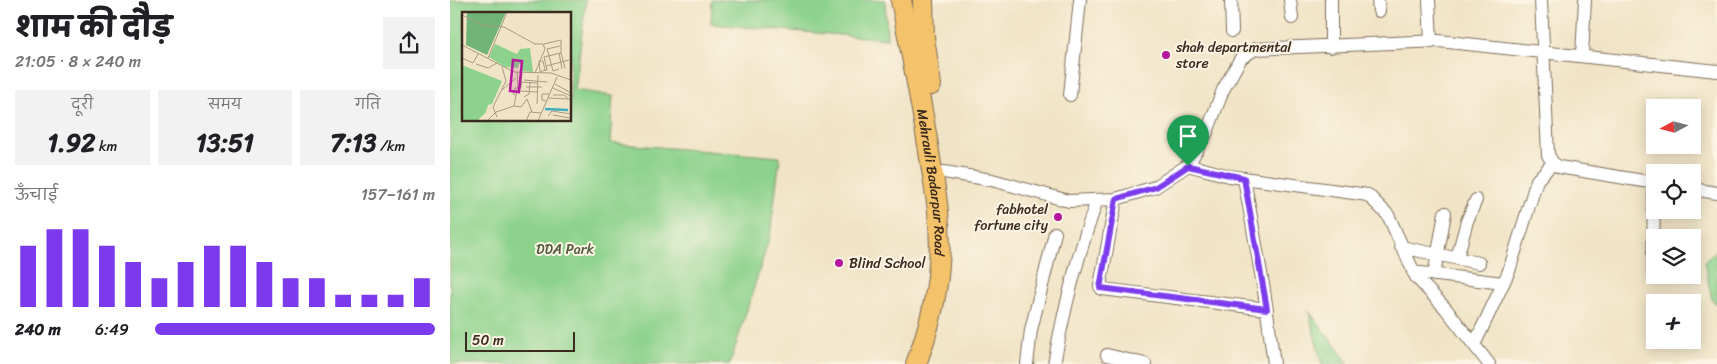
<!DOCTYPE html>
<html lang="hi">
<head>
<meta charset="utf-8">
<style>
	:root { --surface:#fff; --page:#f2f2f2; --text:#202124; --muted:#757577; --accent:#7c3aed }
	body { margin:0; font-family:Sriracha,"Playpen Sans Deva",sans-serif; background:var(--page); color:var(--text); height:100vh; display:flex; flex-direction:column; font-size:19px; white-space:nowrap }
	* { box-sizing:border-box; margin:0 }
	p { font-size:16px; color:var(--muted) }
	.icon { flex:none; width:28px; height:28px; fill:none; stroke:currentColor; stroke-width:2; stroke-linecap:round; stroke-linejoin:round }
	.map { position:relative; flex:1; overflow:hidden }
	.sheet { display:flex; flex-direction:column; background:var(--surface); width:450px }
	.sheet>* { flex:none }
	.needle { width:32px; rotate:263deg }
	.tools { position:absolute; left:1196px; top:99px; display:grid; gap:10px }
	.tools a { display:grid; place-items:center; width:55px; height:55px; border-radius:0px; background:var(--surface); box-shadow:0 2px 12px #0003; font-size:25px }
	.scale { position:absolute; left:15px; bottom:12px; width:110px; box-sizing:border-box; padding-left:5px; border:2px solid #3b2a1e; border-top:0; font-size:14px; line-height:18px; white-space:nowrap; color:#3b2a1e; -webkit-text-stroke:4px #fcf5e5; paint-order:stroke }
	.pin { position:absolute; display:grid; place-items:center; width:42px; height:42px; color:#fff; margin:-51px -21px; border-radius:50% 50% 50% 0; rotate:-45deg; box-shadow:0 0 5px #0007 }
	.pin .icon { rotate:45deg }
	.round { display:grid; place-items:center; flex:none; width:52px; height:52px; border-radius:0px; background:var(--page) }
	.head { display:flex; align-items:center; justify-content:space-between; height:85px; padding:0 15px }
	h1 { font-size:28px; font-weight:800; line-height:38px }
	.stats { display:grid; grid-template-columns:repeat(3,1fr); gap:8px; height:85px; padding:5px 15px }
	.stats div { display:grid; align-content:center; border-radius:0px; background:var(--page); text-align:center }
	.stats b { font-size:25px; font-weight:800 }
	.stats small { font-size:14px; font-weight:400 }
	.stats p { font-size:14px }
	.chart { height:140px; padding:10px 15px }
	.chart p { display:flex; justify-content:space-between }
	.chart svg { width:100%; height:90px; margin-top:5px; stroke:var(--accent); stroke-width:6 }
	ul { padding:0 15px; list-style:none; font-size:16px }
	li { display:grid; grid-template-columns:80px 60px 1fr; align-items:center; height:38px }
	li i { height:12px; border-radius:6px; background:var(--accent) }
	main { display:flex; flex:1; min-height:0 }
	.map>svg:first-child { display:block }
	.green { fill:#8cd28c; stroke:#647e55; fill-rule:evenodd }
	.lines { fill:none; stroke-linecap:round; stroke-linejoin:round }
	.street-casing { stroke:#7b6b59; stroke-width:14 }
	.primary-casing { stroke:#7b6b59; stroke-width:22 }
	.street { stroke:#fff; stroke-width:12 }
	.primary { stroke:#f3c26a; stroke-width:20 }
	.route-casing { stroke:#fff; stroke-width:10 }
	.route { stroke:#7c3aed; stroke-width:6 }
	.poi-dot { fill:#b5179e; stroke:#fcf5e5; stroke-width:2 }
	.labels { text-anchor:middle; dominant-baseline:central; stroke-width:4; stroke-linejoin:round; paint-order:stroke }
	.poi-label { font-size:14px; fill:#3b2a1e; stroke:#fcf5e5; text-anchor:start }
	.street-label { font-size:14px; fill:#3b2a1e; stroke:#fcf5e5 }
	.park-label { font-size:14px; fill:#535c3f; stroke:#fcf5e5 }
	.inset-river { fill:none; stroke:#41adc0; stroke-width:2.5 }
	.inset-road { fill:none; stroke:#a89a83; stroke-width:1 }
	.view { fill:#b5179e; fill-opacity:0.15; stroke:#b5179e; stroke-width:2.5 }
	.inset-edge { fill:none; stroke:#3b2a1e; stroke-width:2.5 }
</style>
</head>
<body>
<main>
<section class="sheet">
<div class="head"><div><h1>शाम की दौड़</h1><p>21:05 · 8 × 240 m</p></div><a class="round"><svg class="icon" aria-label="share" viewBox="0 0 24 24"><path d="M12 15V3M7 8l5-5 5 5M5 13v7h14v-7"/></svg></a></div>
<div class="stats">
<div><p>दूरी</p><b>1.92<small> km</small></b></div>
<div><p>समय</p><b>13:51</b></div>
<div><p>गति</p><b>7:13<small> /km</small></b></div>
</div>
<div class="chart"><p><span>ऊँचाई</span>157–161 m</p>
<svg viewBox="0 0 160 44" preserveAspectRatio="none"><path d="M5 44V14M15 44V6M25 44V6M35 44V14M45 44V22M55 44V30M65 44V22M75 44V14M85 44V14M95 44V22M105 44V30M115 44V30M125 44V38M135 44V38M145 44V38M155 44V30"/></svg>
</div>
<ul>
<li><b>240 m</b>6:49<i style="width:100%"></i></li>
</ul>
</section>
<div class="map">
<svg width="1267" height="364" viewBox="0 0 1267 364">
	<rect width="100%" height="100%" fill="#fcf5e5"/>
	<filter id="ink" filterUnits="userSpaceOnUse"><feTurbulence type="fractalNoise" baseFrequency=".02" numOctaves="2"/><feDisplacementMap in="SourceGraphic" scale="10" xChannelSelector="R" yChannelSelector="G"/><feConvolveMatrix kernelMatrix="1 2 1 2 8 2 1 2 1" color-interpolation-filters="sRGB"/></filter>
	<filter id="wash" filterUnits="userSpaceOnUse"><feTurbulence type="fractalNoise" baseFrequency=".0096" numOctaves="4" result="noise"/><feDisplacementMap in="SourceGraphic" scale="20" xChannelSelector="R" yChannelSelector="G"/><feGaussianBlur stdDeviation="1.12" result="paint"/><feColorMatrix in="noise" values="0 0 0 0 0 0 0 0 0 0 0 0 0 0 0 0 0 1.4 0 .05"/><feComposite in="paint" operator="in"/></filter>
	<g filter="url(#wash)">
		<rect width="100%" height="100%" fill="#f1e4c6"/>
		<!-- green -->
		<path class="green" d="M0,0h136l-11,90 38,6 -3,47 170,14 -10,79 -40,128h-280zM14,14h106v106h-106z
			M262,0h173l2,39 -176,-15z
			M1267,250v54l-5,-4 -8,-38z
			M858,310l41,54h-27z"/>
	</g>
	<g filter="url(#ink)">
		<g class="lines">
			<defs>
				<path id="street" d="M781,0l1,31
					M840,0l2,18
					M881,0v47
					M928,0l1,11
					M979,0l2,42
					M1091,0l7,155 5,8 6,4 96,16
					M1132,55l3,-55
					M620,95l10,-95
					M738,165l41,11 139,19 20,20 28,62 30,32 43,55
					M494,172l48,8 77,21 47,-2 39,-12 33,-22 19,-33 16,-42 18,-32 14,-9 184,-8 278,30
					M794,178l20,112 10,74
					M1242,189l25,4
					M666,199l-16,87 2,3 165,20
					M951,247l78,16
					M1007,258l10,-37 9,-21
					M963,272l90,11
					M1203,272l1,-90
					M984,275l11,-62
					M1025,343l34,-72 28,-91 16,-17
					M657,355l38,9
					M577,364l4,-34 24,-97
					M604,364c10,-56 24,-110 43,-164"/>
				<g id="primary">
					<path id="s1" d="M451,0c10,52 21,105 29,158 6,35 12,70 9,106 -2,34 -11,68 -23,100"/>
					<path d="M473,0l1,37 7,48"/>
				</g>
			</defs>
			<!-- street casing -->
			<use href="#street" class="street-casing"/>
			<!-- primary casing -->
			<use href="#primary" class="primary-casing"/>
			<!-- street -->
			<use href="#street" class="street"/>
			<!-- primary -->
			<use href="#primary" class="primary"/>
		</g>
	</g>
	<g class="lines" filter="url(#ink)">
		<defs>
			<path id="route" d="M738,166l56,12 23,131 -167,-21 16,-89 40,-12z"/>
		</defs>
		<!-- route casing -->
		<use href="#route" class="route-casing"/>
		<!-- route -->
		<use href="#route" class="route"/>
	</g>
	<!-- markers -->
	<g class="poi-dot">
		<circle cx="716" cy="55" r="5"/>
		<circle cx="608" cy="217" r="5"/>
		<circle cx="389" cy="263" r="5"/>
	</g>
	<g class="labels">
		<!-- poi labels -->
		<g class="poi-label">
			<text x="726" y="47">shah departmental<tspan x="726" dy="16">store</tspan></text>
			<text x="598" y="209" text-anchor="end">fabhotel<tspan x="598" dy="16">fortune city</tspan></text>
			<text x="399" y="263">Blind School</text>
		</g>
		<!-- street labels -->
		<g class="street-label">
			<text stroke="none"><textPath href="#s1" startOffset="185">Mehrauli Badarpur Road</textPath></text>
		</g>
		<!-- park labels -->
		<g class="park-label">
			<text x="115" y="249">DDA Park</text>
		</g>
	</g>
	<!-- overview -->
	<g transform="translate(12 12)">
		<rect width="109" height="109" fill="#f1e4c6"/>
		<path d="M33,32l22,10 3,-5 10,-1 3,24 -13,-1 3,-7h-4l-1,4 -13,-1 -16,-10zM0,53l40,16 -10,23 -4,1 -2,7 -9,9h-15z" fill="#8cd28c"/>
		<path d="M5,0h39l-19,43 -21,-10z" fill="#71b478"/>
		<path class="inset-river" d="M83,97l23,1"/>
		<path class="inset-road" d="M0,3l21,10 21,2 31,17M72,32h9l2,5 -10,24M82,32l17,-4M0,33l52,27 37,1 20,7M97,41l3,16M99,41l4,15M87,44l4,15 6,-2M87,44l-2,-7 13,-3M0,46l11,5 5,-9M26,46l19,-46M14,52l12,4 9,-5M84,54l23,-6M83,58l-2,-9h-4l1,11 2,-1 5,-1 -3,-13 17,-4v-13M62,68l23,2M57,70l18,1M93,72l16,9M64,75h16M59,76l1,-15M91,76l18,8M40,78l14,-12M59,79l16,1M54,83l-3,-1 2,-6h6M91,83h11l7,6M62,85l5,-3 1,-12M86,86l20,1M84,89l-4,-1v-6h7M75,92l1,-29M52,94l7,1 6,-8 5,13M91,103l17,3M86,104l4,-5 19,3M35,105l-4,-10 13,-26 -4,-14M25,109l9,-9 18,-6 4,-21 -1,-13M64,109l4,-9 11,1M76,109l19,-44"/>
		<path class="view" d="M51,48l9,1 -3,31 -9,-1z"/>
		<rect width="109" height="109" class="inset-edge"/>
	</g>
</svg>
<div class="tools">
<a><svg class="needle" viewBox="-14 -14 28 28"><path d="M0-13l5 13h-10z" fill="#e53935"/><path d="M0 13l5-13h-10z" fill="#757577"/></svg></a>
<a><svg class="icon" aria-label="locate" viewBox="0 0 24 24"><circle cx="12" cy="12" r="6"/><path d="M12 2v4M12 18v4M2 12h4M18 12h4"/></svg></a>
<a><svg class="icon" aria-label="layers" viewBox="0 0 24 24"><path d="M12 4l9 5-9 5-9-5zM3 14l9 5 9-5"/></svg></a>
<a>+</a>
</div>
<div class="scale">50 m</div>
<div class="pin" style="left:738px;top:166px;background:#1e9e55"><svg class="icon" aria-label="arrive" viewBox="0 0 24 24"><path d="M6 21V4h12l-3 4 3 4H6"/></svg></div>
</div>
</main>
</body>
</html>
